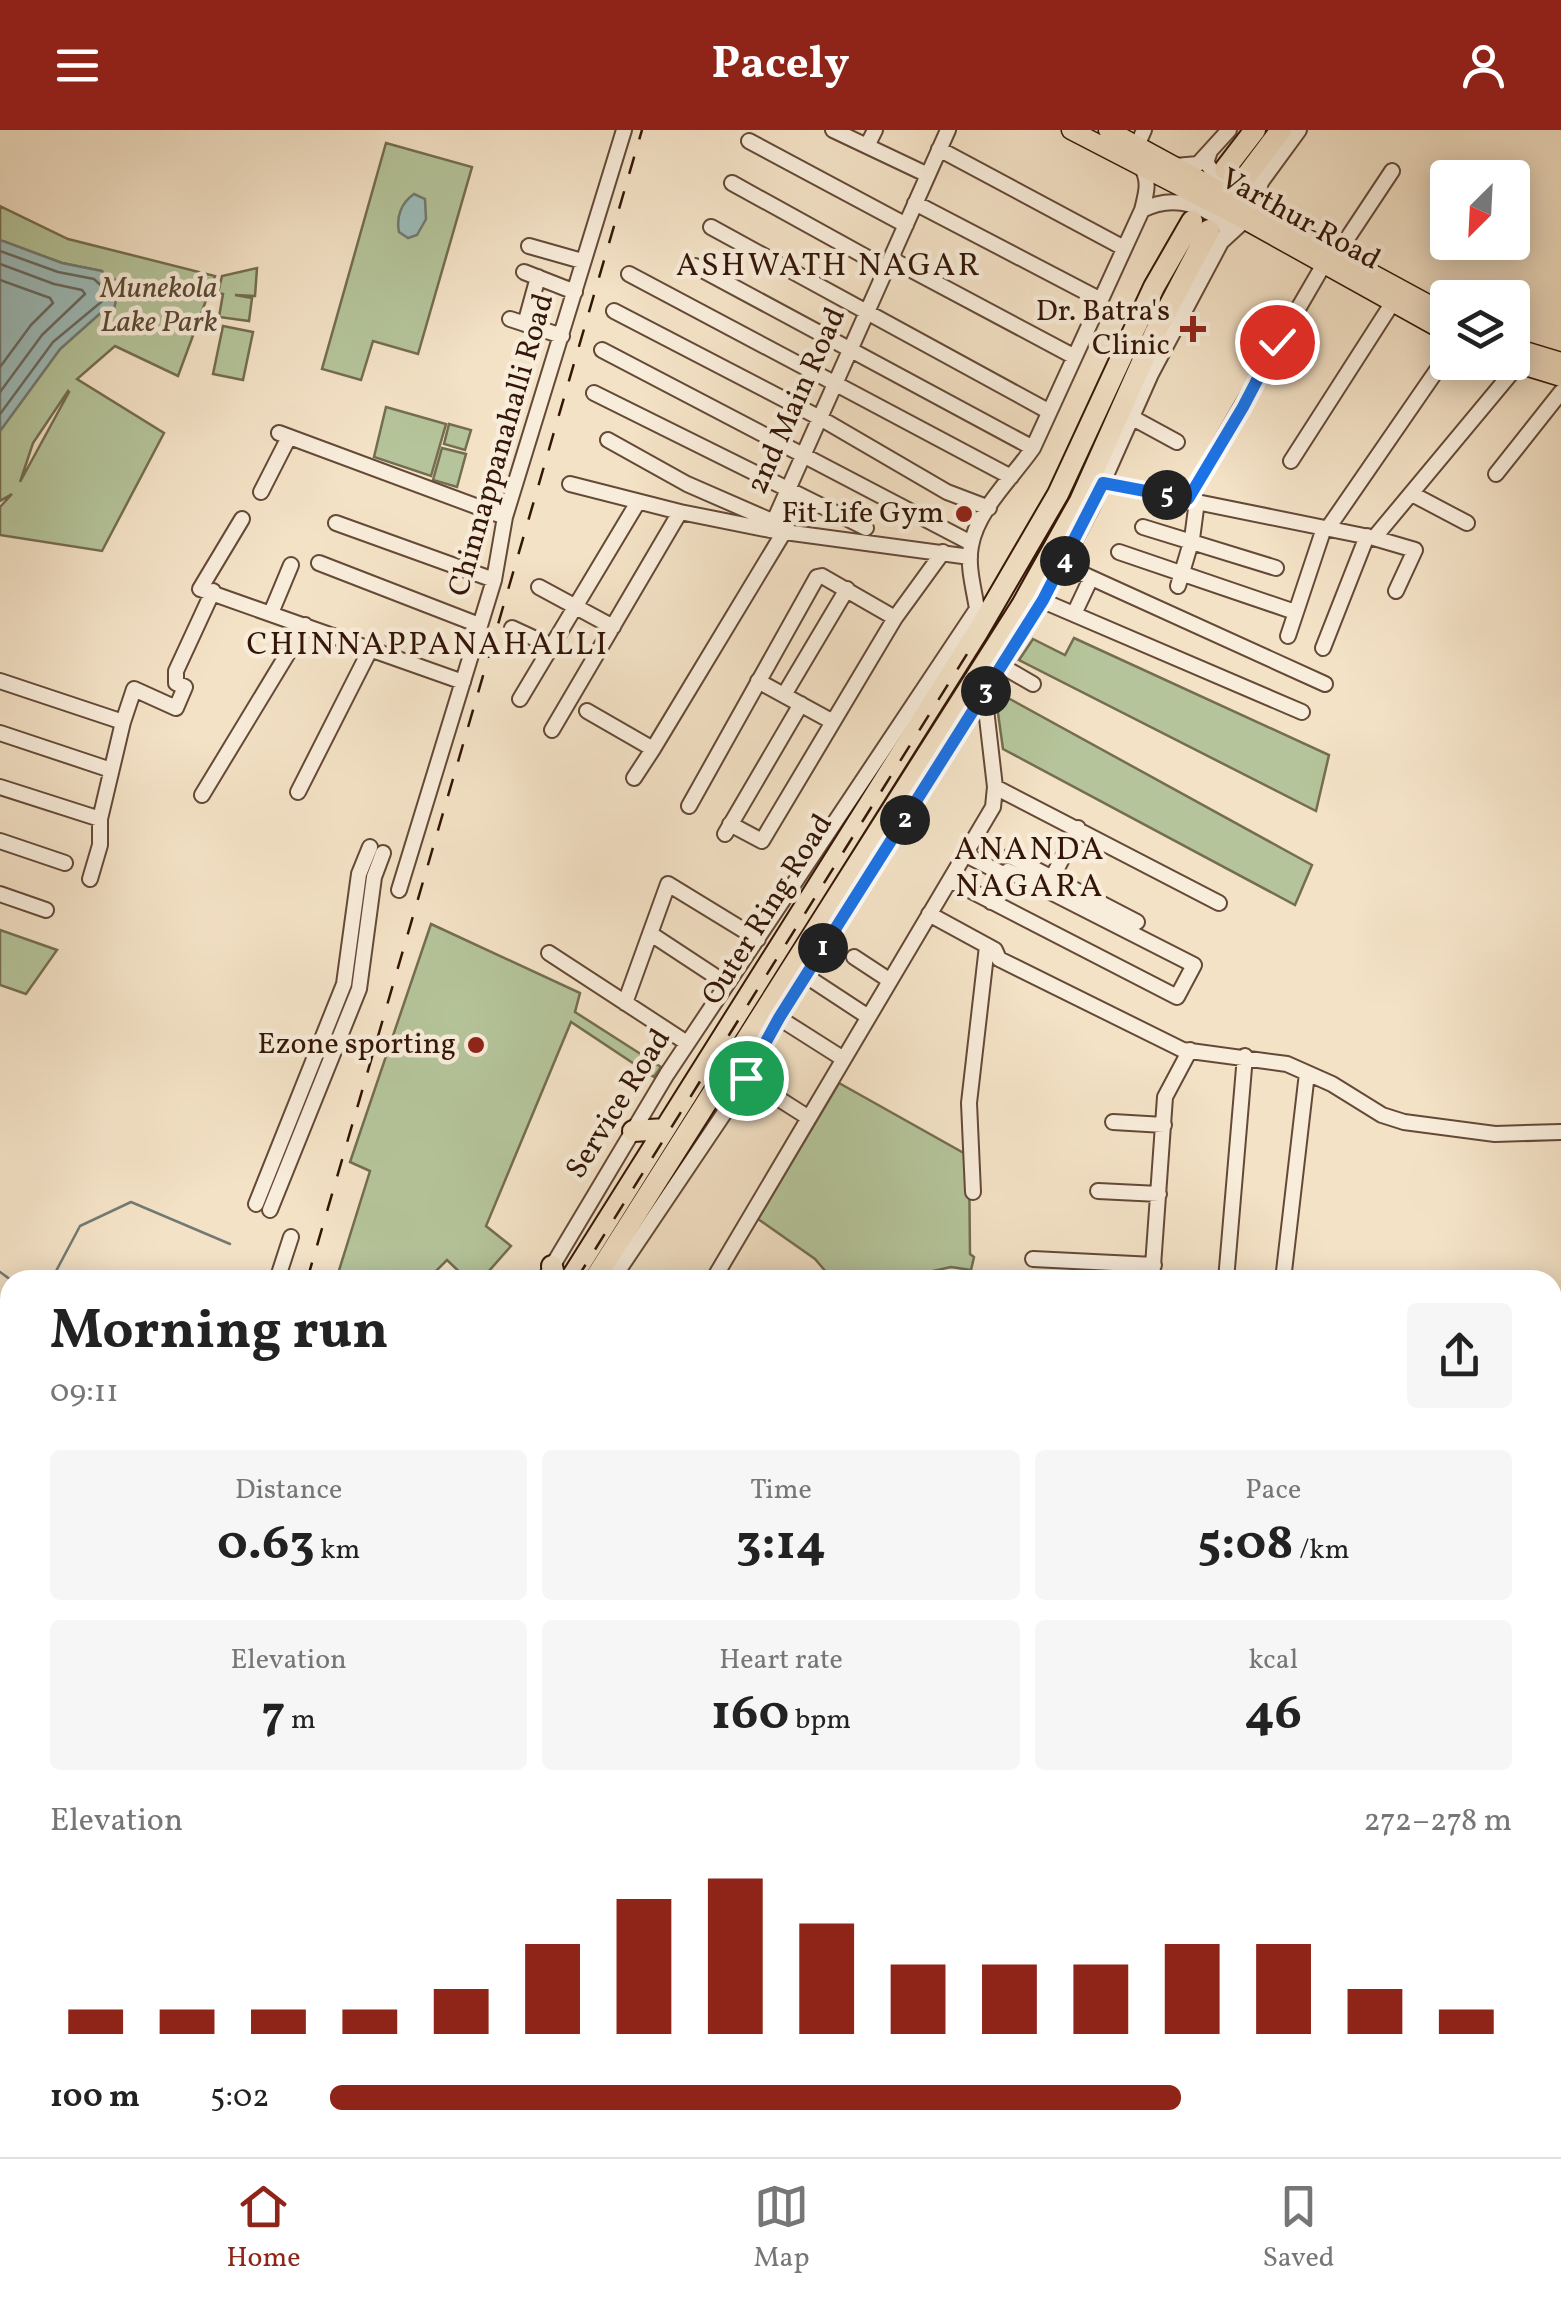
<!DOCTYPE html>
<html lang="en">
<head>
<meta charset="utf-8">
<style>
	:root { --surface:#fff; --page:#f6f6f6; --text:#222; --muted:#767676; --line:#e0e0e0; --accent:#8f2418 }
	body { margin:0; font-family:Vollkorn,serif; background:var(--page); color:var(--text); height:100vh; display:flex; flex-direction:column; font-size:38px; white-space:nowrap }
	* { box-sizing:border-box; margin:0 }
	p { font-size:32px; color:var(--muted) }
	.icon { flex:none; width:55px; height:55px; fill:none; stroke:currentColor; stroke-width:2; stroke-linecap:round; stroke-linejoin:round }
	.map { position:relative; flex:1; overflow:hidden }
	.details { position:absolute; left:0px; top:1140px; width:1562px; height:888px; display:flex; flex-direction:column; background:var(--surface); border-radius:30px 30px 0 0; box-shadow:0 5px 25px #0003 }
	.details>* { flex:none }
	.needle { width:65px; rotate:204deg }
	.tools { position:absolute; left:1430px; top:30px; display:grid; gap:20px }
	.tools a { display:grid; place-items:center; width:100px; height:100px; border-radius:10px; background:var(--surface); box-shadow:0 5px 25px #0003; font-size:50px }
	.pin { position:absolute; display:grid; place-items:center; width:85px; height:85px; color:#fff; margin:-42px; border:5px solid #fff; border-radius:50%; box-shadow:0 2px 10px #0007 }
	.km { position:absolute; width:50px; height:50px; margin:-25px; border-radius:50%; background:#222; color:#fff; font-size:28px; line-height:50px; text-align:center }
	.round { display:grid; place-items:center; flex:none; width:105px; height:105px; border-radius:10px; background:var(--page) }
	.headline { display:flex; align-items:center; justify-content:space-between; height:170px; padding:0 50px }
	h1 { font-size:55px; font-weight:700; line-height:75px }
	.stats { display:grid; grid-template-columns:repeat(3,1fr); gap:15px; height:170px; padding:10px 50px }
	.stats div { display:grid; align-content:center; border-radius:10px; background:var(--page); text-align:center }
	.stats b { font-size:50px; font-weight:700 }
	.stats small { font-size:28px; font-weight:400 }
	.stats p { font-size:28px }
	.chart { height:280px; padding:20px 50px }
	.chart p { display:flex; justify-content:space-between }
	.chart svg { width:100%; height:180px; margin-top:10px; stroke:var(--accent); stroke-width:6 }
	ul { padding:0 50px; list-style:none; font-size:32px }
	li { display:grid; grid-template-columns:160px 120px 1fr; align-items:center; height:75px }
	li i { height:25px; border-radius:12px; background:var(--accent) }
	header { display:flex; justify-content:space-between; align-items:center; height:130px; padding:0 50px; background:var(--accent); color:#fff; font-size:45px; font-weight:700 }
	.menu { display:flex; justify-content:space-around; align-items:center; height:140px; border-top:2px solid var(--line); background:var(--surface); font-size:28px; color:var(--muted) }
	.menu a { display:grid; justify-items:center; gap:5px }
	.menu .selected { color:var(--accent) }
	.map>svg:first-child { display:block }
	.green { fill:#b5c49a; stroke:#746d50; stroke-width:2.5; fill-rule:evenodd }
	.water { fill:#9dbdbb; stroke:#737a73; stroke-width:2.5 }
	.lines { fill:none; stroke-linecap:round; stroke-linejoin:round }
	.shore { stroke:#686a61; stroke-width:2.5 }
	.stream { stroke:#737a73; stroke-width:2.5 }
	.minor-casing { stroke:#644937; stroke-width:18 }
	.major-casing { stroke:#341607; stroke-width:21 }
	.highway-casing { stroke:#341607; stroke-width:24 }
	.minor { stroke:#f8ecda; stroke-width:14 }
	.major { stroke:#f4e2c6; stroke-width:18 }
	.highway { stroke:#f4e2c6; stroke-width:20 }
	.rail { stroke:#341607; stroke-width:2.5; stroke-dasharray:18 18; stroke-linecap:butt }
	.route-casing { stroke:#fff; stroke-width:20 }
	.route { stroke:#1a73e8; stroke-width:12 }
	.poi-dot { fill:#8f2418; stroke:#f8ecda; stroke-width:4 }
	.labels { text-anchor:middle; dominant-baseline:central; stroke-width:9; stroke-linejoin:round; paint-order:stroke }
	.street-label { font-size:30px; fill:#341607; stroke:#f8ecda }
	.park-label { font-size:30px; font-style:italic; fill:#5b4a33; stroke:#f8ecda }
	.poi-label { font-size:30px; fill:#341607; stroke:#f8ecda; text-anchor:end }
	.neighbourhood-label { font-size:32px; letter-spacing:2.5px; fill:#341607; stroke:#f8ecda }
</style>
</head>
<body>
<header><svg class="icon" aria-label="menu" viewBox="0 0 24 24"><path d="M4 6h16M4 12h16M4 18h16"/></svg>Pacely<svg class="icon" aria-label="person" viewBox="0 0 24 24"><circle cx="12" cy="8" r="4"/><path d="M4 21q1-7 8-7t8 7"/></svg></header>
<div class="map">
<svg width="1561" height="2027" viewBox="0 0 1561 2027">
	<rect width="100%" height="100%" fill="#f4e2c6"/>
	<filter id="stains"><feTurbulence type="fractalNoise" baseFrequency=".002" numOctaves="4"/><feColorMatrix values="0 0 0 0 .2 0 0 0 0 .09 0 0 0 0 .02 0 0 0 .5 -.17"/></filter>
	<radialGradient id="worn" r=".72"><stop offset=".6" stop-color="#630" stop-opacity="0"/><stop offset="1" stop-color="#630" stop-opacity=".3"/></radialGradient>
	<!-- green -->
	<path class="green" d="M386,13l86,24 -54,187 -45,-13 -12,39 -39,-11z
		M0,76l68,33 147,37 -37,100 -63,-30 -38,33 87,54 -62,118 -102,-16v-28l12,-13 -12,7v-70l60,-82 45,-40 -3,-38 -40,-8 -62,-23zM68,261l1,1 -49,90 13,-39z
		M257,138l-2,28 -20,-1 17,3 -3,23 -30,-4 4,-23 -5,-1 4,-17z
		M223,196l30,6 -10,48 -30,-6z
		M386,277l60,17 -15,52 -57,-19z
		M449,294l22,6 -6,20 -21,-6z
		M442,318l24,6 -9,33 -24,-7z
		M1074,508l255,117 -13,56 -297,-151 14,-21 32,16z
		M999,563l313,172 -17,40 -292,-156 -7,-50z
		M431,794l149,69 -5,19 86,55 -7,10 -83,-55 -85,204 25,20 -30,34h-13l-21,-20 -20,20h-91l34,-109 -20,-9z
		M0,800l57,20 -31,44 -26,-9z
		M839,953l130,73 1,98 4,3 -3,13 -20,-3 -59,13h-59l-18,-21 -57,-40z
		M1553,1986l8,4v37h-38l4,-9h25z
		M824,2018h416l12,9h-416z"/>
	<!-- water -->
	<path class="water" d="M414,64l11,5 1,20 -9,16 -9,3 -9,-6c-3,-15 2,-29 15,-38z
		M0,110l62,23 40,8 3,6 11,3 2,11 -4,18h-9l-45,40 -60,82z"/>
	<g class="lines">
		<!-- shore -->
		<path class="shore" d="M0,121l58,21 36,7 14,13 -2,6 -53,44 -53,72
			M0,134l54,20 28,6 3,4 -43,41 -42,57
			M0,150l50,18 3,5 -22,22 -31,42"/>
		<!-- stream -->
		<path class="stream" d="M0,1142l11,8
			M20,1150l35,-7 25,-47 51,-24 99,42"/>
		<defs>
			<path id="minor" d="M833,0l95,45
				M749,11l157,84
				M867,16l8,-16
				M1137,16l7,-16
				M939,19l183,98
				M1209,24l-3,8c12,20 33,35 55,20
				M1175,36l23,-2 31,-34
				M732,53l154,85
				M915,73l184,96
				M711,97l337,184
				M1221,112l24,-22 12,-22 4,-16 38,-52
				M529,116l53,15
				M1337,124l55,-83
				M891,129l182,97
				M695,136l338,182
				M524,142l51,20
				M629,144l382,203
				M614,181l206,107 127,74 42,16
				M510,189l52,17
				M525,194l13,-47
				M602,220l369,193
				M594,263l272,135
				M1131,287l46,25
				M279,303l226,84
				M608,310l79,44 87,38
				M1291,331l102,-159
				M1496,344l65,-82
				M1103,353l271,55 144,-173
				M570,354l110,28 90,18 200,27
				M261,362l28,-55
				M1412,364l55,29
				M1188,369l136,-235
				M242,389l-42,70 263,93
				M336,393l158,57
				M1143,397l133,41
				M1328,398l120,-174
				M770,400l178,-400
				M1374,408l41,12 -19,41
				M1119,422l176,60
				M319,433l160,62
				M1063,435l262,119
				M1178,456l14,-47 5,-38
				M539,457l74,40
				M1043,471l259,111
				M271,483l20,-48
				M1074,484l17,-36
				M512,498l39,18
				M1288,506l36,-108
				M1323,518l44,-112
				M1002,536l31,18
				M0,551l123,41
				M758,551l75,41
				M784,565l63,-106
				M520,569l118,-197
				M587,581l66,38 131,-217
				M552,600l128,-218
				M0,603l111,37
				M634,648l19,-29
				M0,657l100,32
				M995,657l224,116
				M298,662l72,-142
				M202,665l103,-170
				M689,676l128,-229 5,-1 73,42
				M730,694l32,17 133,-223 48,-66
				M725,704l76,-130
				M0,711l65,22
				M1010,726l127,66
				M1052,748l26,-50
				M90,749l10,-34v-26l23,-97 11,-33 42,19 9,-21 -9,-4v-12l37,-80
				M950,750l227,117 17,-32 -171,-87 -15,-7 -3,4 -39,-20
				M399,760l95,-310 11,-63 119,-387
				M0,764l46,16
				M991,772l14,-27
				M929,784l66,36 4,9 184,91 104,14 45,20 50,31 22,7 91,12 66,-2
				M651,804l76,50
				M549,823l138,90
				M854,827l35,23
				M806,846l61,40
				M625,873l43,-119 90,55
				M779,888l63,40
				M746,948l63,40
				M1113,992l51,3
				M1098,1061l61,3
				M973,1062l-4,-89 18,-157
				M256,1074l88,-220 15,-110 11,-27
				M270,1080l89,-221 15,-112 9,-24
				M1033,1129l121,6
				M277,1150l14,-43
				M544,1150l123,-206 310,-465c-3,-20 -10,-43 -6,-63 6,-36 42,-69 62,-98l109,-238c4,-16 8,-28 0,-42
				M612,1150l113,-168 54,-94 264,-417 49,-94 59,-133 76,-143 -4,-10c-26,-18 -52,-26 -81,-11
				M713,1150l280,-473 2,-20 -9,-78 -8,-7
				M1152,1150l13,-183 25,-47
				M1226,1150l19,-224
				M1283,1150l24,-207
				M0,1326l10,-6
				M0,1340l10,-6
				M0,1388l10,-9
				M0,1440l10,-13
				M0,1530l10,-4
				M0,1609l9,-12
				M0,1647l10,8
				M0,1705l5,4
				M0,1908l10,-10
				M0,1918l10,9
				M0,1974l10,-13
				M0,1982l10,8
				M43,2018l12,9
				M143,2018l2,9
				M235,2018l1,9
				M301,2018l1,9
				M383,2018l2,9
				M433,2018l1,9
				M496,2018l1,9
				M572,2018l12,9
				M655,2018l12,9
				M814,2018l11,9
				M1257,2018l12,9
				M102,2027l8,-9
				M520,2027l9,-9
				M702,2027l8,-9
				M770,2027l7,-9"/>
			<path id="major" d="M1071,0l174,90 203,113
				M1108,0l340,185
				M1512,217l49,15
				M1512,232l49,15"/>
			<path id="highway" d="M1225,39l30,-39
				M1244,49l37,-49
				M633,1001l32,-2
				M552,1136l3,14
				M570,1150l407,-647 81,-139 96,-207 38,-66
				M594,1150l428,-675 58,-104 75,-168 54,-103
				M399,2018l1,9
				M419,2018l1,9"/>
		</defs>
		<!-- minor casing -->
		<use href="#minor" class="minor-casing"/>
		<!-- major casing -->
		<use href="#major" class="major-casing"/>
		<!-- highway casing -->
		<use href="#highway" class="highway-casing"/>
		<!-- minor -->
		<use href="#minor" class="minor"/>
		<!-- major -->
		<use href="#major" class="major"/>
		<!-- highway -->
		<use href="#highway" class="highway"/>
		<!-- rail -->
		<path class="rail" d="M307,1150l335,-1150
			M576,1150l391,-626
			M183,2018l1,9
			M407,2018l1,9"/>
	</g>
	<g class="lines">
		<defs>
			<path id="route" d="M746,948l33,-60 264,-418 60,-117 85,16 55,-92 34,-65"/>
		</defs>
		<!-- route casing -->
		<use href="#route" class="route-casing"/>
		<!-- route -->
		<use href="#route" class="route"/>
	</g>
	<!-- markers -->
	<g class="poi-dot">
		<path d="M1188 184h10v10h10v10h-10v10h-10v-10h-10v-10h10z"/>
		<circle cx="964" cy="384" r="10"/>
		<circle cx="476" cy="915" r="10"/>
	</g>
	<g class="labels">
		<!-- street labels -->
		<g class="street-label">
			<text transform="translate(1300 90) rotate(29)">Varthur Road</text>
			<text transform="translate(797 271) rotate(-66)">2nd Main Road</text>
			<text transform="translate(502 315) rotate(-74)">Chinnappanahalli Road</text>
			<text transform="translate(768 780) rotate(-58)">Outer Ring Road</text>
			<text transform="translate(619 974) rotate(-58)">Service Road</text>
		</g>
		<!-- park labels -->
		<g class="park-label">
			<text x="159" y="159">Munekola<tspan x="159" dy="34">Lake Park</tspan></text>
		</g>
		<!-- poi labels -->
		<g class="poi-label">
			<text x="1170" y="182">Dr. Batra's<tspan x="1170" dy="34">Clinic</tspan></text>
			<text x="944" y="384">Fit Life Gym</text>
			<text x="456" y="915">Ezone sporting</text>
		</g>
		<!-- neighbourhood labels -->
		<g class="neighbourhood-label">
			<text x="829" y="137">ASHWATH NAGAR</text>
			<text x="428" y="516">CHINNAPPANAHALLI</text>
			<text x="1030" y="721">ANANDA<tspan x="1030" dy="37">NAGARA</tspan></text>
		</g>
	</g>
	<rect width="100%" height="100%" filter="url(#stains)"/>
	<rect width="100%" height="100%" fill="url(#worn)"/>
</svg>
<div class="tools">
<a><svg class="needle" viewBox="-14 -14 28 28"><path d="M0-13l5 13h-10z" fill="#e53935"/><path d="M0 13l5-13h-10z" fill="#767676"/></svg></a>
<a><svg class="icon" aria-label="layers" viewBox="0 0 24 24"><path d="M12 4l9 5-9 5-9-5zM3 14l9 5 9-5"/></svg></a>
</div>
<div class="pin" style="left:746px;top:948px;background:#1e9e55"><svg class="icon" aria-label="arrive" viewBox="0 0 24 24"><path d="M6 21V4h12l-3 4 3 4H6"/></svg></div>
<div class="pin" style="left:1277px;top:212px;background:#d93025"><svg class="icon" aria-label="check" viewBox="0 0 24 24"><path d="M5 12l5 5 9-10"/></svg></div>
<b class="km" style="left:823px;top:818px">1</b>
<b class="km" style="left:905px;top:690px">2</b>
<b class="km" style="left:986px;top:561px">3</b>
<b class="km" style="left:1065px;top:431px">4</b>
<b class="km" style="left:1167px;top:365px">5</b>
<section class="details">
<div class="headline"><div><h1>Morning run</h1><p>09:11</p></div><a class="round"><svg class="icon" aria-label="share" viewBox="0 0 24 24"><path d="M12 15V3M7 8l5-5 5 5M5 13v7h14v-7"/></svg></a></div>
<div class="stats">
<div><p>Distance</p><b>0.63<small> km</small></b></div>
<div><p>Time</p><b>3:14</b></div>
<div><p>Pace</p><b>5:08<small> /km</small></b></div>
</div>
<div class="stats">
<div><p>Elevation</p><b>7<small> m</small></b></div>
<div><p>Heart rate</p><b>160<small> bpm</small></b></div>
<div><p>kcal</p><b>46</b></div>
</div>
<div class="chart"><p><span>Elevation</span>272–278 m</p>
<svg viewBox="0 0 160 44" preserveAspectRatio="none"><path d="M5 44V38M15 44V38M25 44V38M35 44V38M45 44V33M55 44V22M65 44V11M75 44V6M85 44V17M95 44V27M105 44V27M115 44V27M125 44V22M135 44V22M145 44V33M155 44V38"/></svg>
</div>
<ul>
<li><b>100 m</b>5:02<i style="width:72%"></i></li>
</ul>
</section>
</div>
<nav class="menu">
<a class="selected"><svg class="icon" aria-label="home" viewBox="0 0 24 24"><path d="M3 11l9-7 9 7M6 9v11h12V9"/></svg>Home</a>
<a><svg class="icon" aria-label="map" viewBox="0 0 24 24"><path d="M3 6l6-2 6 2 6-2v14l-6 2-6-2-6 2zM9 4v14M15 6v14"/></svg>Map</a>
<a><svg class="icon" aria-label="saved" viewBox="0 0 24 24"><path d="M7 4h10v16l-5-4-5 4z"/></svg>Saved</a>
</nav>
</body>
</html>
